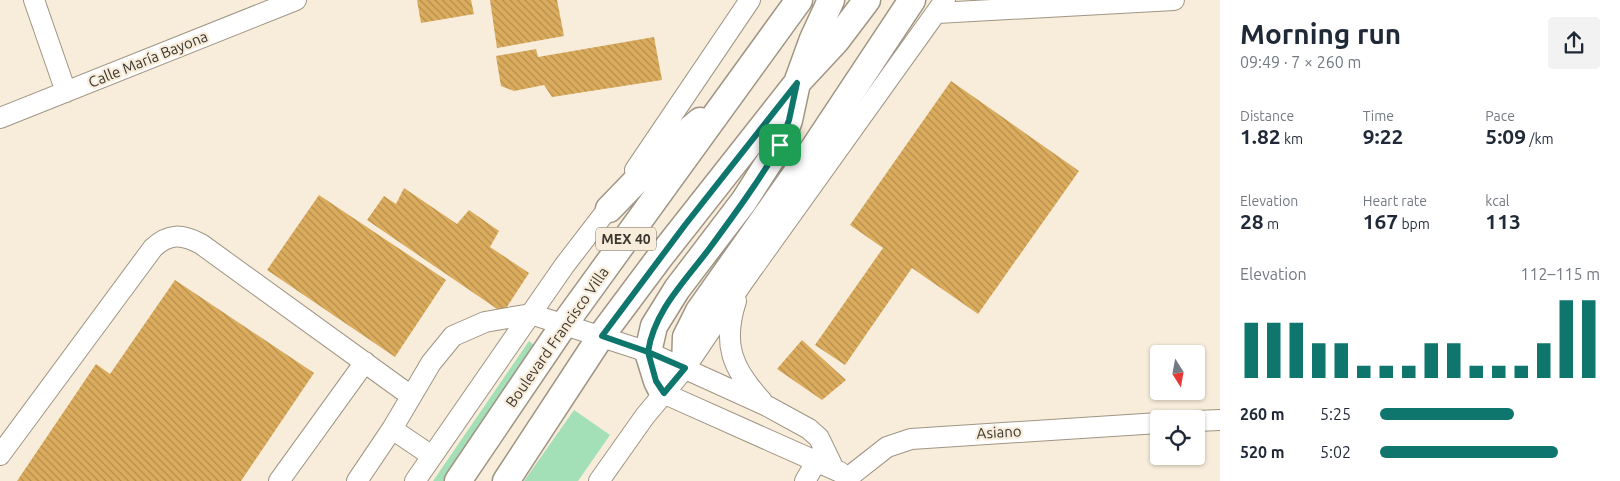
<!DOCTYPE html>
<html lang="en">
<head>
<meta charset="utf-8">
<style>
	:root { --surface:#fff; --page:#f2f2f3; --text:#1f2937; --muted:#747a83; --accent:#0f766e }
	body { margin:0; font-family:Ubuntu,sans-serif; background:var(--page); color:var(--text); height:100vh; display:flex; flex-direction:column; font-size:19px; white-space:nowrap }
	* { box-sizing:border-box; margin:0 }
	p { font-size:16px; color:var(--muted) }
	.icon { flex:none; width:28px; height:28px; fill:none; stroke:currentColor; stroke-width:2; stroke-linecap:round; stroke-linejoin:round }
	.map { position:relative; flex:1; overflow:hidden }
	.panel { display:flex; flex-direction:column; background:var(--surface); width:400px }
	.panel>* { flex:none }
	.needle { width:32px; rotate:169deg }
	.controls { position:absolute; left:1150px; top:345px; display:grid; gap:10px }
	.controls a { display:grid; place-items:center; width:55px; height:55px; border-radius:5px; background:var(--surface); box-shadow:0 1px 4px #0004; font-size:25px }
	.pin { position:absolute; display:grid; place-items:center; width:42px; height:42px; color:#fff; margin:-21px; border-radius:10px; box-shadow:0 2px 8px #0006 }
	.round { display:grid; place-items:center; flex:none; width:52px; height:52px; border-radius:5px; background:var(--page) }
	.overview { display:flex; align-items:center; justify-content:space-between; height:85px; padding:0 20px }
	h1 { font-size:28px; font-weight:600; line-height:38px }
	.metrics { display:grid; grid-template-columns:repeat(3,1fr); gap:8px; height:85px; padding:5px 20px }
	.metrics div { display:grid; align-content:center }
	.metrics b { font-size:21px; font-weight:600 }
	.metrics small { font-size:14px; font-weight:400 }
	.metrics p { font-size:14px }
	.chart { height:140px; padding:10px 20px }
	.chart p { display:flex; justify-content:space-between }
	.chart svg { width:100%; height:90px; margin-top:5px; stroke:var(--accent); stroke-width:6 }
	ul { padding:0 20px; list-style:none; font-size:16px }
	li { display:grid; grid-template-columns:80px 60px 1fr; align-items:center; height:38px }
	li i { height:12px; border-radius:6px; background:var(--accent) }
	main { display:flex; flex:1; min-height:0 }
	.map>svg:first-child { display:block }
	.green { fill:#a3e0b7 }
	.building { fill:url(#building-back-hatch) }
	.lines { fill:none; stroke-linecap:round; stroke-linejoin:round }
	.minor-casing { stroke:#a09584; stroke-width:22 }
	.major-casing { stroke:#a09584; stroke-width:29 }
	.minor { stroke:#fff; stroke-width:20 }
	.major { stroke:#fff; stroke-width:26 }
	.route-casing { stroke:#fff; stroke-width:10 }
	.route { stroke:#0f766e; stroke-width:6 }
	.labels { text-anchor:middle; dominant-baseline:central; stroke-width:4.5; stroke-linejoin:round; paint-order:stroke }
	.shield { fill:#f8ecda; stroke:#746d63; stroke-width:1 }
	.shield-label { font-size:14px; font-weight:bold; fill:#3c3730 }
	.street-label { font-size:15px; fill:#3c3730; stroke:#f8ecda }
</style>
</head>
<body>
<main>
<div class="map">
<svg width="1220" height="481" viewBox="0 0 1220 481">
	<defs>
		<pattern id="building-back-hatch" width="6" height="6" patternUnits="userSpaceOnUse" patternTransform="scale(1.25)"><rect width="6" height="6" fill="#dbac5d"/><path d="M-1 5l2 2M0 0l6 6M5-1l2 2" fill="none" stroke="#b38d4d"/></pattern>
	</defs>
	<rect width="100%" height="100%" fill="#f8ecda"/>
	<!-- green -->
	<path class="green" d="M529,341l9,7 -91,133h-14z
		M574,410l36,25 -32,46h-54z"/>
	<!-- building -->
	<path class="building" d="M417,0h54l3,14 -53,9z
		M490,0h67l7,36 -67,12z
		M654,37l8,43 -110,17 -8,-12 -30,6 -13,-5 -5,-30 40,-7 2,8z
		M951,81l128,90 -101,143 -66,-46 -67,97 -30,-20 68,-97 -33,-23z
		M404,188l53,36 12,-14 30,21 -9,16 39,26 -26,40 -136,-93 17,-24 12,8z
		M319,195l127,85 -51,77 -128,-87z
		M175,280l139,93 -73,108h-224l79,-117 14,10z
		M802,340l44,40 -24,20 -45,-31z"/>
	<g class="lines">
		<defs>
			<path id="minor" d="M34,0l32,92
				M937,13l237,-13
				M0,118l296,-118
				M635,170l115,-170
				M736,301c-14,43 -4,68 26,100
				M663,393l177,79
				M1196,421l24,-1
				M392,429l40,27
				M0,455l153,-207c16,-15 29,-14 48,-4l210,152
				M850,476l37,-29 24,-8 248,-16
				M279,481l86,-119
				M357,481l35,-52 39,-66 22,-27 32,-14 46,-8 117,38 119,54 42,23 10,9 15,31
				M415,481l149,-215 53,-69
				M599,481l46,-65 40,-48 58,-86 202,-282
				M805,481l18,-31"/>
			<path id="major" d="M609,209l60,-62 31,-26
				M685,368l1,-31 13,-26 113,-160 100,-151
				M663,393l-6,-12 -9,-29 6,-26 23,-37 67,-88 36,-56 9,-25 8,-37 16,-44 18,-39
				M458,481l107,-158 234,-323
				M506,481l95,-145 59,-79 137,-174 39,-42 31,-41"/>
		</defs>
		<!-- minor casing -->
		<use href="#minor" class="minor-casing"/>
		<!-- major casing -->
		<use href="#major" class="major-casing"/>
		<!-- minor -->
		<use href="#minor" class="minor"/>
		<!-- major -->
		<use href="#major" class="major"/>
	</g>
	<g class="lines">
		<defs>
			<path id="route" d="M780,145c-21,36 -46,70 -71,104 -24,32 -55,62 -61,103l37,16 -21,25 -8,-12 -8,-29 -46,-16 83,-111 112,-142 -8,37 -9,25"/>
		</defs>
		<!-- route casing -->
		<use href="#route" class="route-casing"/>
		<!-- route -->
		<use href="#route" class="route"/>
	</g>
	<g class="labels">
		<!-- shield labels -->
		<rect class="shield" x="596" y="227.5" width="60" height="23" rx="4"/>
		<g class="shield-label">
			<text x="626" y="239">MEX 40</text>
		</g>
		<!-- street labels -->
		<g class="street-label">
			<text transform="translate(148 59) rotate(-22)">Calle María Bayona</text>
			<text transform="translate(557 337) rotate(-55)">Boulevard Francisco Villa</text>
			<text transform="translate(999 432) rotate(-3)">Asiano</text>
		</g>
	</g>
</svg>
<div class="controls">
<a><svg class="needle" viewBox="-14 -14 28 28"><path d="M0-13l5 13h-10z" fill="#e53935"/><path d="M0 13l5-13h-10z" fill="#747a83"/></svg></a>
<a><svg class="icon" aria-label="locate" viewBox="0 0 24 24"><circle cx="12" cy="12" r="6"/><path d="M12 2v4M12 18v4M2 12h4M18 12h4"/></svg></a>
</div>
<div class="pin" style="left:780px;top:145px;background:#1e9e55"><svg class="icon" aria-label="arrive" viewBox="0 0 24 24"><path d="M6 21V4h12l-3 4 3 4H6"/></svg></div>
</div>
<section class="panel">
<div class="overview"><div><h1>Morning run</h1><p>09:49 · 7 × 260 m</p></div><a class="round"><svg class="icon" aria-label="share" viewBox="0 0 24 24"><path d="M12 15V3M7 8l5-5 5 5M5 13v7h14v-7"/></svg></a></div>
<div class="metrics">
<div><p>Distance</p><b>1.82<small> km</small></b></div>
<div><p>Time</p><b>9:22</b></div>
<div><p>Pace</p><b>5:09<small> /km</small></b></div>
</div>
<div class="metrics">
<div><p>Elevation</p><b>28<small> m</small></b></div>
<div><p>Heart rate</p><b>167<small> bpm</small></b></div>
<div><p>kcal</p><b>113</b></div>
</div>
<div class="chart"><p><span>Elevation</span>112–115 m</p>
<svg viewBox="0 0 160 44" preserveAspectRatio="none"><path d="M5 44V17M15 44V17M25 44V17M35 44V27M45 44V27M55 44V38M65 44V38M75 44V38M85 44V27M95 44V27M105 44V38M115 44V38M125 44V38M135 44V27M145 44V6M155 44V6"/></svg>
</div>
<ul>
<li><b>260 m</b>5:25<i style="width:61%"></i></li>
<li><b>520 m</b>5:02<i style="width:81%"></i></li>
</ul>
</section>
</main>
</body>
</html>
